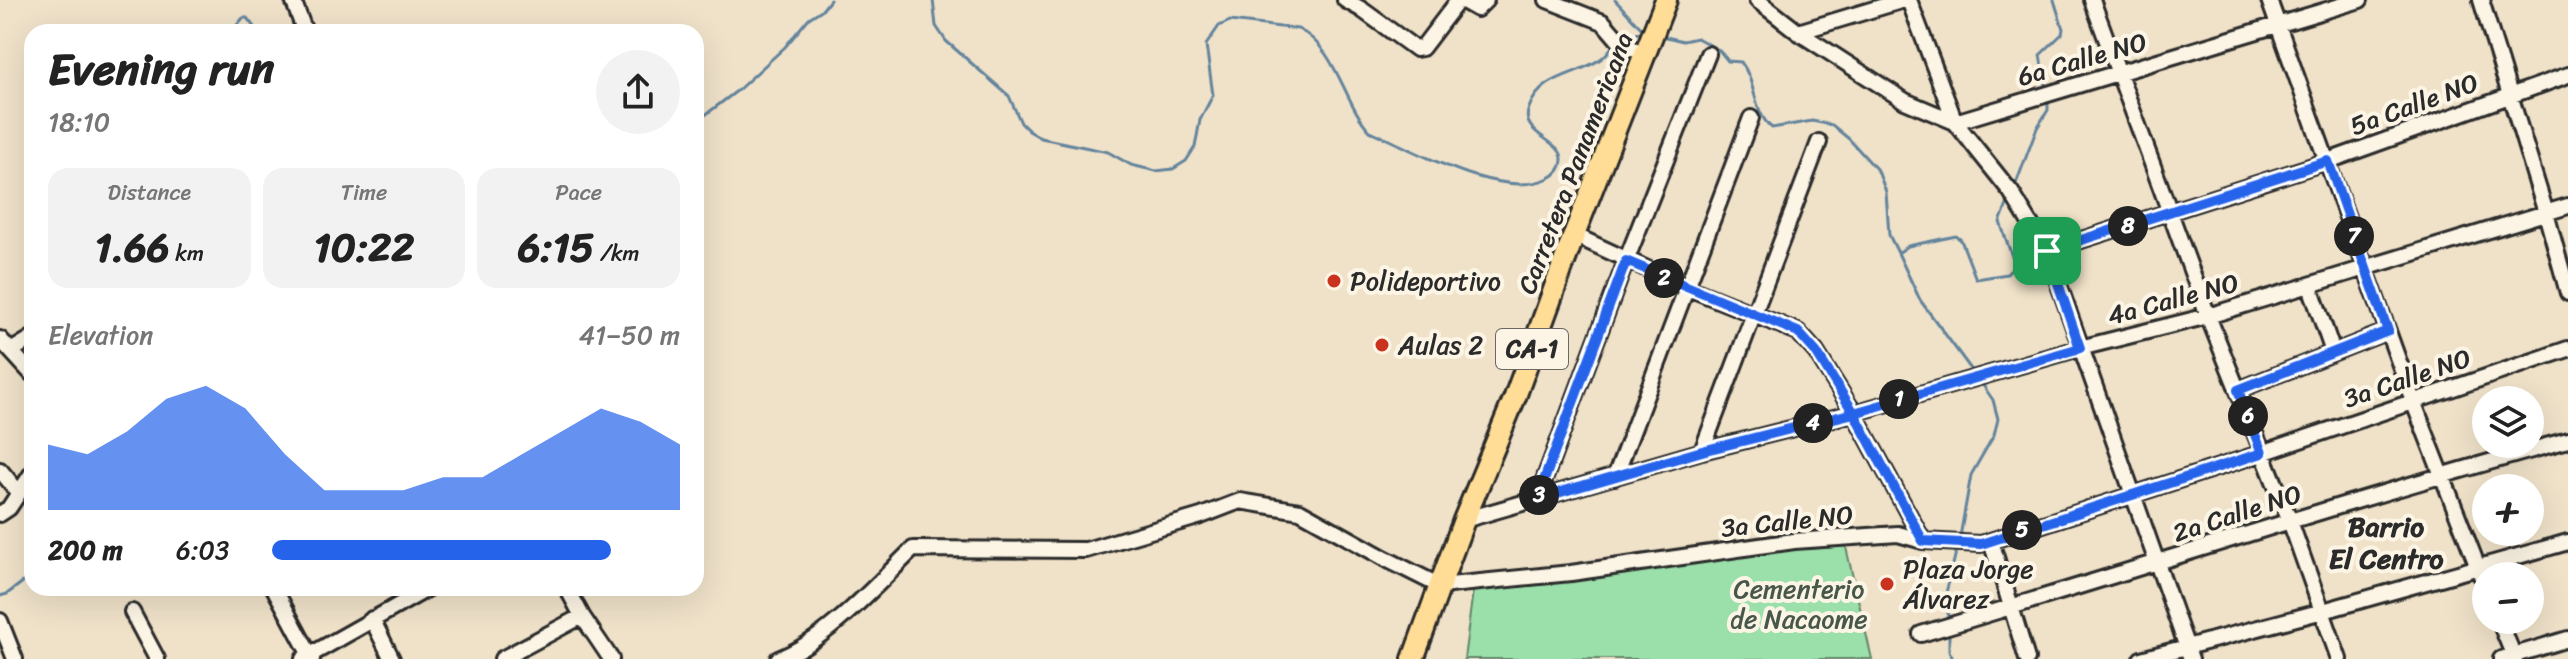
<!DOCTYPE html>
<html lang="en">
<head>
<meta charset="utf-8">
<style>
	:root { --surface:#fff; --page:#f2f2f2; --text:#222; --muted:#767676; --accent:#2563eb }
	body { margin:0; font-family:Sriracha,sans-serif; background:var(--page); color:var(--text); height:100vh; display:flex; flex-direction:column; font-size:30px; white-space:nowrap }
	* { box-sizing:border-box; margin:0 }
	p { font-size:26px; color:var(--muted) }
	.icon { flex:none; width:44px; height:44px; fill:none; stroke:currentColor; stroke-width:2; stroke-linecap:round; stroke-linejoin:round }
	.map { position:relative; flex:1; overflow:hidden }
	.drawer { position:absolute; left:24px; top:24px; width:680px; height:572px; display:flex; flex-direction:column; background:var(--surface); border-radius:24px; box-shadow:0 8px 32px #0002 }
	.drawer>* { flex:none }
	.controls { position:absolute; left:2472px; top:386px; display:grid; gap:16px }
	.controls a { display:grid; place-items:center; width:72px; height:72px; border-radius:50%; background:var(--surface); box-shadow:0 8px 32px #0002; font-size:40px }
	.pin { position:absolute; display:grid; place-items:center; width:68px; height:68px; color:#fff; margin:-34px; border-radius:16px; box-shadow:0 4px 12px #0006 }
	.km { position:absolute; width:40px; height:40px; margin:-20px; border-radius:50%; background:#222; color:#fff; font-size:22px; line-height:40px; text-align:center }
	.round { display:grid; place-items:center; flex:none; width:84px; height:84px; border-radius:42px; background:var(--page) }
	.headline { display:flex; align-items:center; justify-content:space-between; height:136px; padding:0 24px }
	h1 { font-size:44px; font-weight:800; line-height:60px }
	.figures { display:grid; grid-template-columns:repeat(3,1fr); gap:12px; height:136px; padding:8px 24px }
	.figures div { display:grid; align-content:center; border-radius:20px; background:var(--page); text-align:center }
	.figures b { font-size:40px; font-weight:800 }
	.figures small { font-size:22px; font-weight:400 }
	.figures p { font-size:22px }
	.chart { height:224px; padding:16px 24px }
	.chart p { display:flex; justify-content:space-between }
	.chart svg { width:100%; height:144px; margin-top:8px; fill:var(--accent); opacity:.7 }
	ul { padding:0 24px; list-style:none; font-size:26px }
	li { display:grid; grid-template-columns:128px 96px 1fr; align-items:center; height:60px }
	li i { height:20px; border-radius:10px; background:var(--accent) }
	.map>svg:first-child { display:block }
	.green { fill:#9be0ab; stroke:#63866b; stroke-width:2 }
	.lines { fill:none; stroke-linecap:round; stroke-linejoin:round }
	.stream { stroke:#64849c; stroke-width:3 }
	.minor-casing { stroke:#2b2b2b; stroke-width:20 }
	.highway-casing { stroke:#2b2b2b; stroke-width:26 }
	.minor { stroke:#fcf5e5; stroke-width:14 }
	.highway { stroke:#ffdd96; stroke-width:20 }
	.route-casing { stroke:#fff; stroke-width:16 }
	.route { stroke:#2563eb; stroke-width:10 }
	.poi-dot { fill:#c8321e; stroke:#fcf5e5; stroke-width:3 }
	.labels { text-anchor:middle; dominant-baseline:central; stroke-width:8; stroke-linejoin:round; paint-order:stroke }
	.shield { fill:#fcf5e5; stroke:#6a6863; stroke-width:2 }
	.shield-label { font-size:24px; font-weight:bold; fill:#2b2b2b }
	.street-label { font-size:26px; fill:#2b2b2b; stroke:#fcf5e5 }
	.poi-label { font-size:26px; fill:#2b2b2b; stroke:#fcf5e5; text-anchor:start }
	.park-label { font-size:26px; fill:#47584b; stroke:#fcf5e5 }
	.neighbourhood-label { font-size:28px; font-weight:bold; fill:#2b2b2b; stroke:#fcf5e5 }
</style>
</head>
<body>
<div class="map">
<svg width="2568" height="659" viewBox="0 0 2568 659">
	<rect width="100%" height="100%" fill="#f0e2c9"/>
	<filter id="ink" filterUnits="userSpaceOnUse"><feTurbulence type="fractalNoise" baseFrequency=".0125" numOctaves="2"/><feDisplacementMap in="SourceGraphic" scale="16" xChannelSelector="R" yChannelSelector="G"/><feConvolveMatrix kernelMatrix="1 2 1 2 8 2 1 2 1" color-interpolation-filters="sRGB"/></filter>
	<g filter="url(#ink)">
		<!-- green -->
		<path class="green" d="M1845,543l27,116h-408l9,-68z"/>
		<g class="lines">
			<!-- stream -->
			<path class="stream" d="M933,0l3,26 10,15 63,55 12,27 8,8 12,7 67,14 23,13 25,6 17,-2 13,-8 9,-14 5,-27 13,-25 -7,-50 13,-19 11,-5 68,8c39,19 45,73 72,102 46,20 131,70 179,47 7,-3 13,-10 13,-19 0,-19 -44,-25 -33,-51 12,-34 49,-32 73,-50 5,-4 9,-10 12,-14
				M1615,0l27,29
				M231,32l12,-14h4l11,14
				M443,32l17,-4 9,4
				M1662,36l21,5 14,-3 22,12 9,11 13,1c15,19 12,51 31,66l40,-7 20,4 17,14 29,32 8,21 3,43 9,18 22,47 53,72
				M1624,38l19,-7
				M2046,89l-6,-34 22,-21 1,-5 -9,-29
				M696,122l42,-32 47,-43 24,-29 14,-9 7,-9
				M2014,189l23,-61 11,-18v-10
				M1898,253l10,-7 48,-10 5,4 15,39 31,-5 8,-9 -15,-43 9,-22
				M1960,537l11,-62 23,-40 4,-16 -5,-19 -13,-19
				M0,596l7,-2 25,-19
				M1948,619l-2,-26 11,-45
				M1949,631v20l4,8"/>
			<defs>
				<path id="minor" d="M293,0l12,32
					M1345,0l16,9 55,40 6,-1 35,-46 6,-1 14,8 9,-9
					M1547,0l56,22 18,21 23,11
					M1757,0l41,32 107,69 50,21
					M1909,0l46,122 56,70 36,59 144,408
					M2092,0l116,316 82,205 49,138
					M2269,0l144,401 73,187
					M2481,0l65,213 22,80
					M1798,32l106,-32
					M1955,122l405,-122
					M1574,235l112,52 112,45 18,20 38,61 69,128
					M2047,251l281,-90 240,-86
					M2310,286l23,66
					M0,339l32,35
					M11,351l21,-13
					M2238,390l150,-59
					M1702,451l117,-309
					M0,470l19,23
					M1615,477l136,-359
					M1537,499l89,-238 82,-207
					M0,514l9,-6 23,-35
					M1464,520l238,-69 152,-38 226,-65 128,-32 360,-110
					M1991,541l36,118
					M274,588l38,71
					M567,588l15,28
					M132,612l25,47
					M372,619l20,40
					M2499,620l16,39
					M0,621l15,38
					M1921,634c216,-64 430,-135 647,-194
					M303,659l126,-71
					M502,659l80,-43 29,43
					M778,659c48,-18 98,-74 135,-110l173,1 115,-34 39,-15 60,10 84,47 56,28 131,-13 223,-32 104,-7 25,7 58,3 281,-91 306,-104
					M2141,659l182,-48 245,-69
					M2501,659l67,-20"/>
				<path id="highway" d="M1413,659l51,-139 51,-123 59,-162 92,-235"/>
			</defs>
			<!-- minor casing -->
			<use href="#minor" class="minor-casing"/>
			<!-- highway casing -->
			<use href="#highway" class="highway-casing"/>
			<!-- minor -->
			<use href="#minor" class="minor"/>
			<!-- highway -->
			<use href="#highway" class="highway"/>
		</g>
	</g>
	<g class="lines" filter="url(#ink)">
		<defs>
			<path id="route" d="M2047,251l33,97 -226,65 -38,-61 -18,-20 -172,-71 -89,238 165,-48 152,-38 69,128 58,3 281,-91 -24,-63 150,-59 -60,-170 -281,90"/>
		</defs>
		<!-- route casing -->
		<use href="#route" class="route-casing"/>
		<!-- route -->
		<use href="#route" class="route"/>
	</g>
	<!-- markers -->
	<g class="poi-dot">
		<circle cx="1334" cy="281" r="8"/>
		<circle cx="1382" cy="345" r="8"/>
		<circle cx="1887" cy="584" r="8"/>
	</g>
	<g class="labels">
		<!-- shield labels -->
		<rect class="shield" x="1496" y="329" width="72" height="40" rx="6"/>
		<g class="shield-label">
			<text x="1532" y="349">CA-1</text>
		</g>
		<!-- street labels -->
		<g class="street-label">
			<text transform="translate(2082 59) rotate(-16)">6a Calle NO</text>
			<text transform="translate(2414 104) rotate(-20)">5a Calle NO</text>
			<text transform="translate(1575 163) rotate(-69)">Carretera Panamericana</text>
			<text transform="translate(2173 299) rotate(-15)">4a Calle NO</text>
			<text transform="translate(2407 378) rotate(-19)">3a Calle NO</text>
			<text transform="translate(2237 513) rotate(-18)">2a Calle NO</text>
			<text transform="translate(1787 521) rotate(-6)">3a Calle NO</text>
		</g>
		<!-- poi labels -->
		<g class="poi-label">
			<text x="1350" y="281">Polideportivo</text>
			<text x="1398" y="345">Aulas 2</text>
			<text x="1903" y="569">Plaza Jorge<tspan x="1903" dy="30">Álvarez</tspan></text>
		</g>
		<!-- park labels -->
		<g class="park-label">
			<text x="1799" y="589">Cementerio<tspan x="1799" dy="30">de Nacaome</tspan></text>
		</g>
		<!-- neighbourhood labels -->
		<g class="neighbourhood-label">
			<text x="2386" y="526">Barrio<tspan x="2386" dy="32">El Centro</tspan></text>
		</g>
	</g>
</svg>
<div class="controls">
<a><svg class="icon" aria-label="layers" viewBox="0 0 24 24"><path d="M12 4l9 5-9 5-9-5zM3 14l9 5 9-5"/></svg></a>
<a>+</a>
<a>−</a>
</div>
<div class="pin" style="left:2047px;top:251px;background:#1e9e55"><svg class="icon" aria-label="arrive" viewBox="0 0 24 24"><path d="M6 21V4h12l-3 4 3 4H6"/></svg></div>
<b class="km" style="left:1899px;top:399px">1</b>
<b class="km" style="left:1664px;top:278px">2</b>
<b class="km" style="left:1539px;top:495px">3</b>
<b class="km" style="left:1813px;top:423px">4</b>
<b class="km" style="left:2022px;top:530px">5</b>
<b class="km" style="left:2248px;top:416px">6</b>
<b class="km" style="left:2354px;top:236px">7</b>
<b class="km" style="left:2128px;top:226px">8</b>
<section class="drawer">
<div class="headline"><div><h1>Evening run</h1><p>18:10</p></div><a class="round"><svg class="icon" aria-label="share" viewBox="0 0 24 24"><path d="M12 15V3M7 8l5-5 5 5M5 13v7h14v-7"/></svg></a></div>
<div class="figures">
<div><p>Distance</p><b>1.66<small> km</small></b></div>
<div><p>Time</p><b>10:22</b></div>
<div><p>Pace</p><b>6:15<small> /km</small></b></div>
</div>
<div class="chart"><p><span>Elevation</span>41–50 m</p>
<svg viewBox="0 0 160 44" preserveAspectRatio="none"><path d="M0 44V24L10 27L20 20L30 10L40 6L50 13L60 27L70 38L80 38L90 38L100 34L110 34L120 27L130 20L140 13L150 17L160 24V44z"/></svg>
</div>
<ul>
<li><b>200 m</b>6:03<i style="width:83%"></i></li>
</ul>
</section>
</div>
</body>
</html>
